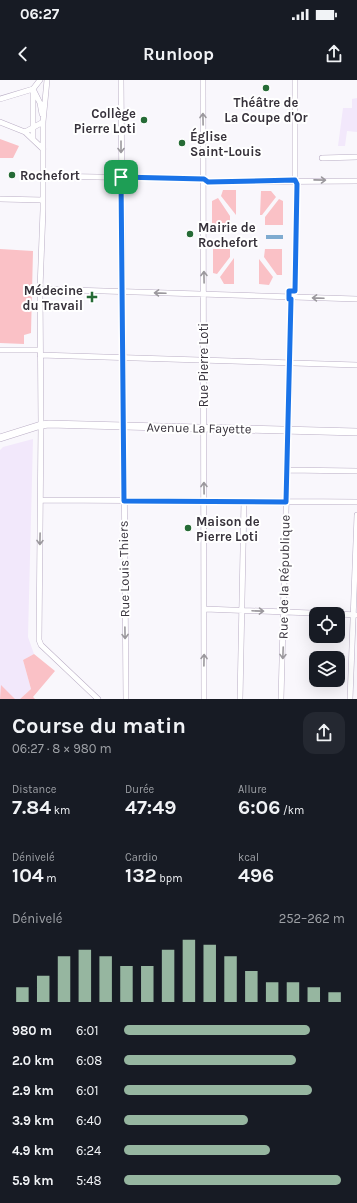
<!DOCTYPE html>
<html lang="fr">
<head>
<meta charset="utf-8">
<style>
	:root { --surface:#171b24; --page:#242831; --text:#f1f3f6; --muted:#9ea1a6; --accent:#96b6a0 }
	body { margin:0; font-family:Karla,sans-serif; background:var(--page); color:var(--text); height:100vh; display:flex; flex-direction:column; font-size:15px; white-space:nowrap }
	* { box-sizing:border-box; margin:0 }
	p { font-size:13px; color:var(--muted) }
	.icon { flex:none; width:22px; height:22px; fill:none; stroke:currentColor; stroke-width:2; stroke-linecap:round; stroke-linejoin:round }
	.map { position:relative; height:619px; overflow:hidden }
	.sheet { display:flex; flex-direction:column; background:var(--surface); flex:1 }
	.sheet>* { flex:none }
	.controls { position:absolute; left:309px; top:527px; display:grid; gap:8px }
	.controls a { display:grid; place-items:center; width:36px; height:36px; border-radius:8px; background:var(--surface); box-shadow:0 4px 16px #0002; font-size:20px }
	.pin { position:absolute; display:grid; place-items:center; width:34px; height:34px; color:#fff; margin:-17px; border-radius:8px; box-shadow:0 2px 6px #0006 }
	.round { display:grid; place-items:center; flex:none; width:42px; height:42px; border-radius:12px; background:var(--page) }
	.head { display:flex; align-items:center; justify-content:space-between; height:68px; padding:0 12px }
	h1 { font-size:22px; font-weight:700; line-height:30px }
	.figures { display:grid; grid-template-columns:repeat(3,1fr); gap:6px; height:68px; padding:4px 12px }
	.figures div { display:grid; align-content:center }
	.figures b { font-size:20px; font-weight:700 }
	.figures small { font-size:11px; font-weight:400 }
	.figures p { font-size:11px }
	.chart { height:112px; padding:8px 12px }
	.chart p { display:flex; justify-content:space-between }
	.chart svg { width:100%; height:72px; margin-top:4px; stroke:var(--accent); stroke-width:6 }
	ul { padding:0 12px; list-style:none; font-size:13px }
	li { display:grid; grid-template-columns:64px 48px 1fr; align-items:center; height:30px }
	li i { height:10px; border-radius:5px; background:var(--accent) }
	.status { display:flex; justify-content:space-between; align-items:center; height:28px; padding:0 20px; background:var(--surface); direction:ltr }
	.status svg { height:11px; fill:currentColor }
	header { display:flex; justify-content:space-between; align-items:center; height:52px; padding:0 12px; background:var(--surface); font-size:18px; font-weight:700 }
	.map>svg:first-child { display:block }
	.built { fill:#f2e8fb }
	.green { fill:#fac1c6 }
	.water { fill:#7fabd0 }
	.lines { fill:none; stroke-linecap:round; stroke-linejoin:round }
	.pedestrian-casing { stroke:#baaec5; stroke-width:5.5 }
	.minor-casing { stroke:#baaec5; stroke-width:6 }
	.tertiary-casing { stroke:#baaec5; stroke-width:8 }
	.pedestrian { stroke:#fff; stroke-width:4 }
	.minor { stroke:#fff; stroke-width:5 }
	.tertiary { stroke:#fff; stroke-width:7 }
	.oneway { stroke:#9b989d }
	.route-casing { stroke:#fff; stroke-width:8 }
	.route { stroke:#1a73e8; stroke-width:5 }
	.poi-dot { fill:#266b36; stroke:#fff; stroke-width:1.5 }
	.labels { text-anchor:middle; dominant-baseline:central; stroke-width:4; stroke-linejoin:round; paint-order:stroke }
	.poi-label { font-size:13px; font-weight:bold; fill:#37323b; stroke:#fff; text-anchor:start }
	.street-label { font-size:13px; fill:#37323b; stroke:#fff }
</style>
</head>
<body>
<div class="status"><b>06:27</b><svg viewBox="0 0 49 12"><path d="M0 12V9h3v3zM5 12V6h3v6zM10 12V3h3v9zM15 12V0h3v12zM26 1h20v11H26zM47 4h2v5h-2z"/></svg></div>
<header><svg class="icon" aria-label="back" viewBox="0 0 24 24"><path d="M15 5l-7 7 7 7"/></svg>Runloop<svg class="icon" aria-label="share" viewBox="0 0 24 24"><path d="M12 15V3M7 8l5-5 5 5M5 13v7h14v-7"/></svg></header>
<div class="map">
<svg width="357" height="619" viewBox="0 0 357 619">
	<rect width="100%" height="100%" fill="#f9f7fc"/>
	<!-- built -->
	<path class="built" d="M357,18v34l-10,-1 -2,15h-7l5,-38h9v-9z
		M33,359l-5,198 6,17 -11,6 8,29 -11,10h-20v-249l3,-3z"/>
	<!-- green -->
	<path class="green" d="M0,59l19,7 -6,12h-13z
		M223,110h13v25l-15,-19z
		M261,111h10l5,6 -14,18h-2z
		M218,118l12,18v8h-18v-23z
		M279,119l4,2v24h-18v-8z
		M0,169l33,2 -2,82 -7,2v9l-24,-1z
		M213,169h17v8l-13,17 -4,-1z
		M265,169h17v26h-5l-13,-18z
		M234,178v26h-10l-4,-7z
		M259,179l14,18 -4,8 -10,-1z
		M34,574l21,17 -22,26 2,2h-15l11,-10 -8,-29z
		M1,605l14,14h-15z"/>
	<!-- water -->
	<path class="water" d="M266,155h17v4h-17z"/>
	<g class="lines">
		<defs>
			<path id="pedestrian" d="M290,283l1,-64h-2v-8h6l2,-108 -1,-3"/>
			<path id="minor" d="M47,0l-4,42v88l-3,79 1,136 -2,215 2,5 57,54
				M121,0l5,619
				M203,0l1,619
				M295,0v100
				M33,9v50
				M34,11l6,12 2,11
				M0,19l33,-10 7,-9
				M0,42l25,10 18,17
				M25,52l18,-10
				M322,78l35,-1
				M44,96l160,3 4,3 149,-1
				M0,119l43,1
				M40,209l317,10
				M0,270h40
				M40,275l317,10
				M287,390l70,1
				M41,420l316,2
				M205,529l132,5
				M338,534l19,1
				M240,619l4,-198
				M281,619l9,-336
				M350,619l7,-184"/>
			<path id="tertiary" d="M0,358l41,-13 8,-1 308,8"/>
		</defs>
		<!-- pedestrian casing -->
		<use href="#pedestrian" class="pedestrian-casing"/>
		<!-- minor casing -->
		<use href="#minor" class="minor-casing"/>
		<!-- tertiary casing -->
		<use href="#tertiary" class="tertiary-casing"/>
		<!-- pedestrian -->
		<use href="#pedestrian" class="pedestrian"/>
		<!-- minor -->
		<use href="#minor" class="minor"/>
		<!-- tertiary -->
		<use href="#tertiary" class="tertiary"/>
	</g>
	<!-- one-way arrows -->
	<defs><path id="oneway-shaft" d="M-6 0H5M1.5-3L5.5 0L1.5 3" fill="none" stroke-width="1.6" stroke-linecap="round" stroke-linejoin="round"/></defs>
	<g class="oneway">
		<use href="#oneway-shaft" transform="translate(203 39) rotate(-91)"/>
		<use href="#oneway-shaft" transform="translate(121 67) rotate(90)"/>
		<use href="#oneway-shaft" transform="translate(320 100) rotate(1)"/>
		<use href="#oneway-shaft" transform="translate(204 197) rotate(-91)"/>
		<use href="#oneway-shaft" transform="translate(160 213) rotate(-178)"/>
		<use href="#oneway-shaft" transform="translate(318 218) rotate(-178)"/>
		<use href="#oneway-shaft" transform="translate(204 408) rotate(-91)"/>
		<use href="#oneway-shaft" transform="translate(40 459) rotate(91)"/>
		<use href="#oneway-shaft" transform="translate(258 531) rotate(2)"/>
		<use href="#oneway-shaft" transform="translate(125 553) rotate(89)"/>
		<use href="#oneway-shaft" transform="translate(283 573) rotate(92)"/>
		<use href="#oneway-shaft" transform="translate(204 580) rotate(-89)"/>
	</g>
	<g class="lines">
		<defs>
			<path id="route" d="M121,97l83,2 4,3 87,-2 2,4 -2,107h-6v8h2l-5,203 -162,-1z"/>
		</defs>
		<!-- route casing -->
		<use href="#route" class="route-casing"/>
		<!-- route -->
		<use href="#route" class="route"/>
	</g>
	<!-- markers -->
	<g class="poi-dot">
		<circle cx="266" cy="8" r="4"/>
		<circle cx="144" cy="40" r="4"/>
		<circle cx="182" cy="63" r="4"/>
		<circle cx="12" cy="95" r="4"/>
		<circle cx="190" cy="154" r="4"/>
		<path d="M90 211h4v4h4v4h-4v4h-4v-4h-4v-4h4z"/>
		<circle cx="188" cy="448" r="4"/>
	</g>
	<g class="labels">
		<!-- poi labels -->
		<g class="poi-label">
			<text x="266" y="22" text-anchor="middle">Théâtre de<tspan x="266" dy="15">La Coupe d'Or</tspan></text>
			<text x="136" y="33" text-anchor="end">Collège<tspan x="136" dy="15">Pierre Loti</tspan></text>
			<text x="190" y="56">Église<tspan x="190" dy="15">Saint-Louis</tspan></text>
			<text x="20" y="95">Rochefort</text>
			<text x="198" y="147">Mairie de<tspan x="198" dy="15">Rochefort</tspan></text>
			<text x="83" y="210" text-anchor="end">Médecine<tspan x="83" dy="15">du Travail</tspan></text>
			<text x="196" y="441">Maison de<tspan x="196" dy="15">Pierre Loti</tspan></text>
		</g>
		<!-- street labels -->
		<g class="street-label">
			<text transform="translate(203 285) rotate(-90)">Rue Pierre Loti</text>
			<text transform="translate(199 348) rotate(1)">Avenue La Fayette</text>
			<text transform="translate(124 489) rotate(-91)">Rue Louis Thiers</text>
			<text transform="translate(284 497) rotate(-89)">Rue de la République</text>
		</g>
	</g>
</svg>
<div class="controls">
<a><svg class="icon" aria-label="locate" viewBox="0 0 24 24"><circle cx="12" cy="12" r="6"/><path d="M12 2v4M12 18v4M2 12h4M18 12h4"/></svg></a>
<a><svg class="icon" aria-label="layers" viewBox="0 0 24 24"><path d="M12 4l9 5-9 5-9-5zM3 14l9 5 9-5"/></svg></a>
</div>
<div class="pin" style="left:121px;top:97px;background:#1e9e55"><svg class="icon" aria-label="arrive" viewBox="0 0 24 24"><path d="M6 21V4h12l-3 4 3 4H6"/></svg></div>
</div>
<section class="sheet">
<div class="head"><div><h1>Course du matin</h1><p>06:27 · 8 × 980 m</p></div><a class="round"><svg class="icon" aria-label="share" viewBox="0 0 24 24"><path d="M12 15V3M7 8l5-5 5 5M5 13v7h14v-7"/></svg></a></div>
<div class="figures">
<div><p>Distance</p><b>7.84<small> km</small></b></div>
<div><p>Durée</p><b>47:49</b></div>
<div><p>Allure</p><b>6:06<small> /km</small></b></div>
</div>
<div class="figures">
<div><p>Dénivelé</p><b>104<small> m</small></b></div>
<div><p>Cardio</p><b>132<small> bpm</small></b></div>
<div><p>kcal</p><b>496</b></div>
</div>
<div class="chart"><p><span>Dénivelé</span>252–262 m</p>
<svg viewBox="0 0 160 44" preserveAspectRatio="none"><path d="M5 44V35M15 44V28M25 44V16M35 44V12M45 44V16M55 44V22M65 44V22M75 44V12M85 44V6M95 44V9M105 44V16M115 44V25M125 44V32M135 44V32M145 44V35M155 44V38"/></svg>
</div>
<ul>
<li><b>980 m</b>6:01<i style="width:84%"></i></li>
<li><b>2.0 km</b>6:08<i style="width:78%"></i></li>
<li><b>2.9 km</b>6:01<i style="width:85%"></i></li>
<li><b>3.9 km</b>6:40<i style="width:56%"></i></li>
<li><b>4.9 km</b>6:24<i style="width:66%"></i></li>
<li><b>5.9 km</b>5:48<i style="width:98%"></i></li>
</ul>
</section>
</body>
</html>
